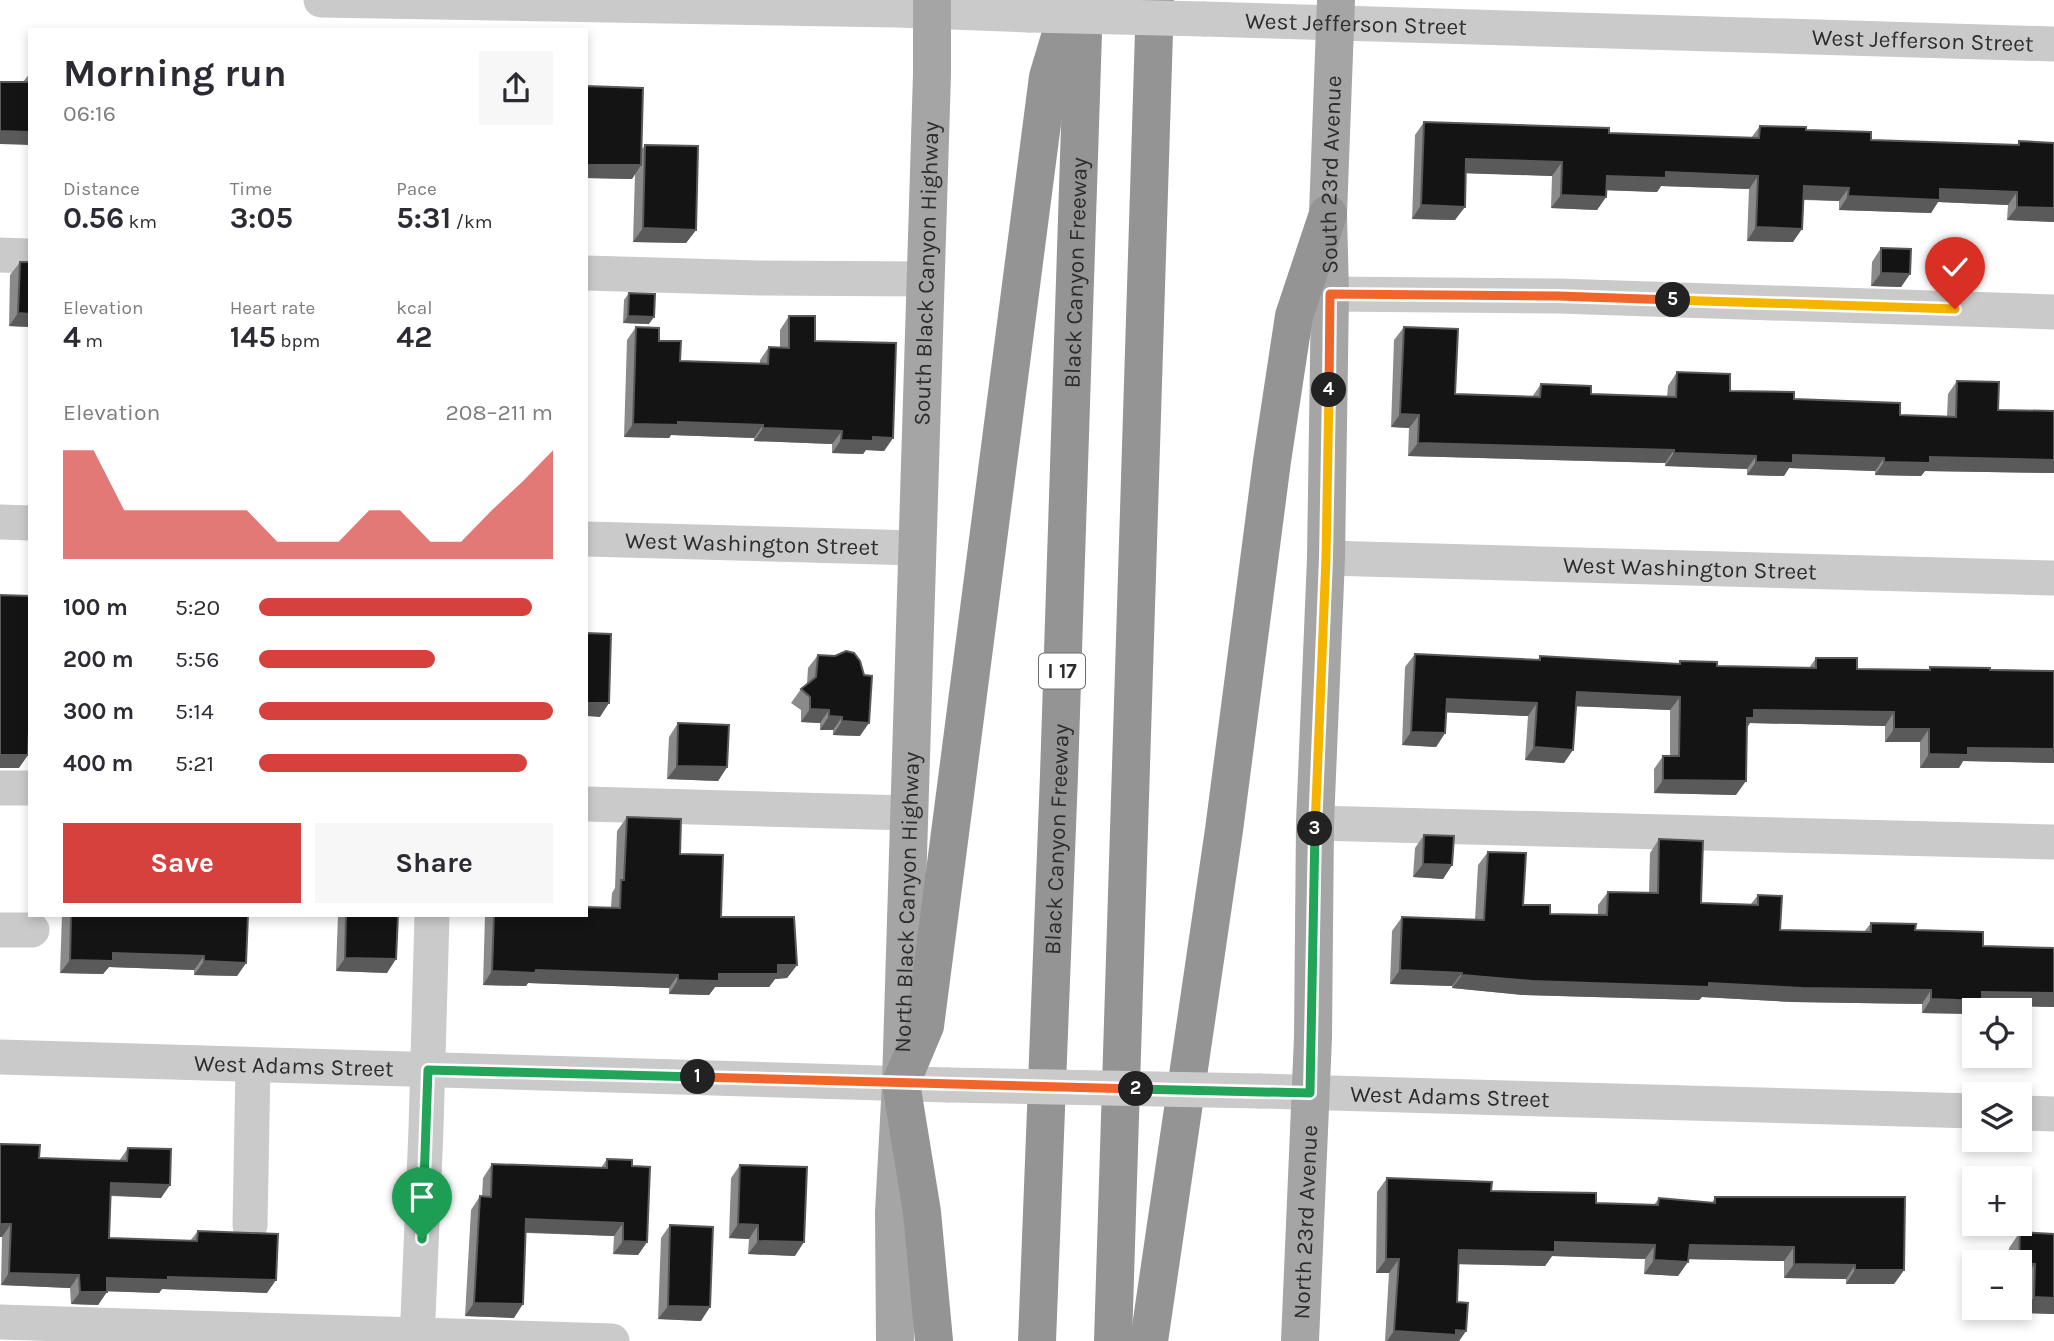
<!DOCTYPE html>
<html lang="en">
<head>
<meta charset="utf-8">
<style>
	:root { --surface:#fff; --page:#f7f7f7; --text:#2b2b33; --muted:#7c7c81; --accent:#d6413d }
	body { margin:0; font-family:Karla,sans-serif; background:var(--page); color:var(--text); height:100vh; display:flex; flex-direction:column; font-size:26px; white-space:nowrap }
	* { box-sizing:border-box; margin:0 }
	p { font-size:23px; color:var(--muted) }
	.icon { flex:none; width:38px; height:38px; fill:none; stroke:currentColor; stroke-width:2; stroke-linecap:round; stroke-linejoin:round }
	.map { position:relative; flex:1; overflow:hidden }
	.details { position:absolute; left:28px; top:28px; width:560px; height:889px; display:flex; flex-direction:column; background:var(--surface); border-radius:0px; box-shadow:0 4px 10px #0003 }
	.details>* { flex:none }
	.controls { position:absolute; left:1962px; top:998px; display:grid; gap:14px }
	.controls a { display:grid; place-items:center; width:70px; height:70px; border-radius:0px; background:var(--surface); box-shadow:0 4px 10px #0003; font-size:35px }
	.pin { position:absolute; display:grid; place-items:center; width:60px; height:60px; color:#fff; margin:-72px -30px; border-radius:50% 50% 50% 0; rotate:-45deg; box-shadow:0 0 7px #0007 }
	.pin .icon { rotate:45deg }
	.km { position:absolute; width:35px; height:35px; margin:-18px; border-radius:50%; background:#222; color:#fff; font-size:19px; line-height:35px; text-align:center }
	.round { display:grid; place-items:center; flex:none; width:74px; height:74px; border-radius:0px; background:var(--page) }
	.overview { display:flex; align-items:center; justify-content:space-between; height:119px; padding:0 35px }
	h1 { font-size:38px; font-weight:700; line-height:52px }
	.stats { display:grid; grid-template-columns:repeat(3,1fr); gap:10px; height:119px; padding:7px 35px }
	.stats div { display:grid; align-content:center }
	.stats b { font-size:30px; font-weight:700 }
	.stats small { font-size:19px; font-weight:400 }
	.stats p { font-size:19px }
	.chart { height:196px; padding:14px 35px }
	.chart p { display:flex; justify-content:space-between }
	.chart svg { width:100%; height:126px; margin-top:7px; fill:var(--accent); opacity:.7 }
	.button { display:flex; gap:14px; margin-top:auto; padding:14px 35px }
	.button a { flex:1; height:80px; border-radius:0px; background:var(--accent); color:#fff; font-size:28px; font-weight:700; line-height:80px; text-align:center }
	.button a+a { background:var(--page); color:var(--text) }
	ul { padding:0 35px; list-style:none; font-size:23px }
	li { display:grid; grid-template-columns:112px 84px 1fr; align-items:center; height:52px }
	li i { height:18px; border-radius:9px; background:var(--accent) }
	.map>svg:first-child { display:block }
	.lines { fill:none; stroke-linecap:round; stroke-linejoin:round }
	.minor { stroke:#cacaca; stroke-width:35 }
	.major { stroke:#a5a5a5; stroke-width:38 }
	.highway { stroke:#949494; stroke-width:38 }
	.minor-bridge { stroke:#cacaca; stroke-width:35 }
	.wall { fill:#8a8a8a }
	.shaded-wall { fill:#5a5a5a }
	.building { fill:#141414; stroke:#5a5a5a; stroke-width:2 }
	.split-1-casing { stroke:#fff; stroke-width:14 }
	.split-2-casing { stroke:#fff; stroke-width:14 }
	.split-3-casing { stroke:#fff; stroke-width:14 }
	.split-4-casing { stroke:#fff; stroke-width:14 }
	.split-5-casing { stroke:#fff; stroke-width:14 }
	.split-6-casing { stroke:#fff; stroke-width:14 }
	.split-1 { stroke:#22a559; stroke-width:9 }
	.split-2 { stroke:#f0652b; stroke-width:9 }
	.split-3 { stroke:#22a559; stroke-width:9 }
	.split-4 { stroke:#f5b400; stroke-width:9 }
	.split-5 { stroke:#f0652b; stroke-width:9 }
	.split-6 { stroke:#f5b400; stroke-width:9 }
	.labels { text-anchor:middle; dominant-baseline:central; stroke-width:7; stroke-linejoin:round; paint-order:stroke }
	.shield { fill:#fff; stroke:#6c6c6c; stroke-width:2 }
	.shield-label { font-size:21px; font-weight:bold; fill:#2d2d2d }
	.street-label { font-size:23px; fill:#2d2d2d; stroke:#fff }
</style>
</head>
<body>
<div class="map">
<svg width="2054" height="1341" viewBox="0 0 2054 1341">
	<rect width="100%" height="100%" fill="#fff"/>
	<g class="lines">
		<!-- minor -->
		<g class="minor">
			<path d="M321,0l575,10 133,5"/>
			<path id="s1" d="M1204,19l850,25"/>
			<path d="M0,255l30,1"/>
			<path d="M586,273l173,5 165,1"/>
			<path d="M1330,294l228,2 496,16"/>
			<path d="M0,522l30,1"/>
			<path id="s2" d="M586,539l331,9"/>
			<path id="s3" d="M1326,558l728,20"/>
			<path d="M0,788h30"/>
			<path d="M586,804l322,9"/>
			<path d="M1315,823l739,19"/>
			<path d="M0,930h32"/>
			<path id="s4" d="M0,1057l948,28"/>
			<path id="s5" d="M1259,1091l715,20"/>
			<path d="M2020,1113l34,1"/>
			<path d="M250,1225l3,-160"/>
			<path d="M0,1322l612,19"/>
			<path d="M417,1341l9,-212 6,-214"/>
		</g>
		<!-- major -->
		<g class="major">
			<path id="s6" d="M895,1341l-1,-129 7,-129 31,-1009v-74"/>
			<path id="s7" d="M1300,1341l13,-304 2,-214 11,-265 4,-264 -2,-80 8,-214"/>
		</g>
		<!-- highway -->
		<g class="highway">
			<path d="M934,1341l-12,-129 -21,-129 24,-57 123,-949 23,-77"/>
			<path id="s8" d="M1037,1341l22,-566 25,-773"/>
			<path d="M1113,1341l42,-1341"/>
			<path d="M1149,1341l75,-511 48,-369 22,-145 34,-102"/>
		</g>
		<!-- minor-bridge -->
		<path class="minor-bridge" d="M1029,15l175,4
			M948,1085l311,6"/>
	</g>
	<!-- wall -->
	<path class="wall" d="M30,73v72l-7,-63z
		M586,86l56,63 3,-4 51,85 -10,13 -53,-1 2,-68 -3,5 -46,-1z
		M1424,122l185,11 142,5 9,-12 46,4 65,10 146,5 2,-4 35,81 -47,-2 1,-15 -70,-3 -7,11 -92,-3v-9l-36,-1 -10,42 -46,-1 2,-52 -88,-3 -4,6 -50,-2 -1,7 -9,13 -46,-2 1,-32 -86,-3 -11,47 -43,-1 3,-84z
		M1881,248l29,26 -9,13 -30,-1 1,-24z
		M20,262h10v65l-21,-1 1,-51z
		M629,293l20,31 -26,-1 1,-23z
		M789,316l26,25 78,97 -9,13 -18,-1 -3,4 -31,-1v-9l-78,-3v-3l-83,-3 -2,3 -45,-1 3,-97 9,-13 23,14 21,20 80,3v-4l9,-13 11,1v-18z
		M1404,327l51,67 77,3 9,-13 50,10 76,3 1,-11 9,-14 53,19 170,24 47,1 1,-22 9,-13 41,29 56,1v62l-129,-2 -4,5 -46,-1v-4l-86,-3 -5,8 -37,-1v-6l-82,-3v-3l-257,-7 1,-28 -18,-1 3,-87z
		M1415,654l123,6 2,-4 138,8 2,-3 37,5 92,2 7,-10 41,11 71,1 2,-3 124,4v92l-91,-2 -4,7h-39v-26h-35v-16l-135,-3 -3,5 -11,67 -82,-2v-24l9,-13h7v-46l-94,-4 -12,57 -39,-3 3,-44 -82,-4 -1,21 -9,14 -34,-2 3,-78z
		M818,655l42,81 -27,-1v-5h-13v-7l-19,-1v-12l-10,-7 10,-14 6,-5 1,-16z
		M678,723l49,44 -9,14 -51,-2 2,-42z
		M627,817l53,37 41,63 76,48 -10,13 -12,1 -6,8h-54l-6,8 -40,-1v-6l-141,-5 -2,3 -43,-1 2,-70h101l25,-8 1,-14 3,-5 2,-57z
		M1424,835l28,30 -9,14 -30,-2 2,-29z
		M1659,839l42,64 50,1 7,-9 22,35 84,2 7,-9 44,7 68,16 71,2v-18v77l-76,-2 -4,5 -2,4 -50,-1v-9l-129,-2 -91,-5 -3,3 -176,-5 -71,-7v-2l-62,-2 2,-53 10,-14 73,3 3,-55 10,-13 35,53 27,9 48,1v-10l10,-13 41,1 1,-40z
		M62,915h186l-2,48 -9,13 -43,-1v-5l-85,-3 -6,7 -43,-1z
		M338,915h60l-11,58 -51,-2z
		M0,1144l39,14 80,3 9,-13 33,50 -51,-2 -1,42 81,3 8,-10 69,62 -105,-4 -3,4 -52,-2 -9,14 -27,-1 -1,-16 -69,-3 1,-48h-2z
		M607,1159l25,7 15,76 -9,13 -25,-1 1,-18 -88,-3 -12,85 -49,-2 6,-106 9,-14 2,1 1,-19 9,-14 109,4z
		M740,1165l55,91 -47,-2 1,-15 -20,-1 2,-60z
		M1387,1178l209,25 58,2 5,-7 53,5 3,-6 189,73 -10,14h-48v-5l-62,-1v-17l-95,-2 -11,17 -34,-2 1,-15 -93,-3 -7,10 -86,-2 -2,38 9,29 -7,10h-74l4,-68h-13l1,-81z
		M670,1225l31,96 -43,-2 3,-81z
		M2020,1232l34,2v80l-31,-1 1,-33 -4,-1v-17h-12l1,-14z"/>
	<!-- shaded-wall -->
	<path class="shaded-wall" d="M0,131l30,1v13l-30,-1z
		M1466,159l96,3 -10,14 -95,-3z
		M586,165h55l-9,14 -46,-1z
		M1666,172l92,4 -9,13 -88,-3 -4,6 -59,-2 9,-14z
		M1804,186l45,2 -10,13 -45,-2z
		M1940,189l77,3 -9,13 -70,-3 -7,11 -92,-3 9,-14z
		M1561,195l45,2 -9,13 -46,-2z
		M1421,205l44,2 -10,13 -43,-1z
		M2017,207l37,1v14l-47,-2z
		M1756,227l46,2 -9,13 -46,-1z
		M643,228l53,2 -10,13 -53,-1z
		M1881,273l29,1 -9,13 -30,-1z
		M18,313l12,1v13l-21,-1z
		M628,316l26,1 -5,7 -26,-1z
		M1400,414l19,1 -10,13 -18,-1z
		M678,422l85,3 -9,13 -83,-3 -2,3 -45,-1 9,-13z
		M763,428l79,3 -10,13 -78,-3z
		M873,437l20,1 -9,13 -18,-1 -3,4 -31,-1 9,-13z
		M1418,443l256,7 -9,13 -257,-7z
		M1674,453l82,3 -9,13 -82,-3z
		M1793,455l91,3 -9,13 -86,-3 -5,8 -37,-1 9,-13z
		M1930,457l124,3v13l-129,-2 -4,5 -46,-1 9,-13z
		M1577,692l103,5 -10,13 -102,-4z
		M1447,699l90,4 -9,13 -91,-4z
		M586,703h23l-9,14 -14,-1z
		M810,709l19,1 -9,13 -19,-1z
		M1754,710l140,2 -9,14 -135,-3 -6,8h-7z
		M829,716l13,1 -9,13h-13z
		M842,721l27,2 -9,13 -27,-1z
		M1894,729h35l-9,13h-35z
		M1411,732l34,1 -9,14 -34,-2z
		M1534,747l39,3 -9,13 -39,-3z
		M1968,748l86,1v14l-91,-2 -4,7h-39l9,-14z
		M0,755h28l-9,13h-19z
		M677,766l50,1 -9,14 -51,-2z
		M1663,780l83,1 -10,14 -82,-2z
		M1423,864l29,1 -9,14 -30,-2z
		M113,953l91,3 -10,14 -85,-3 -6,7 -43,-1 10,-13z
		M345,958l51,1 -9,14 -51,-2z
		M204,961l42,2 -9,13 -43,-1z
		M778,965h19l-10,13 -12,1 -6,8h-54l-6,8 -40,-1 9,-14z
		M536,970l142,5 -9,13 -141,-5 -2,3 -43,-1 9,-14z
		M1400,970l62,3 -10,13 -62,-2z
		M1462,975l247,8 222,7 -9,14 -129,-2 -91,-5 -3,3 -176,-5 -71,-7z
		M1982,992l72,1v14l-76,-2 -4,5 -2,4 -50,-1 9,-14z
		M111,1183l59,2 -9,13 -59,-3z
		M526,1219l97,4 -9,13 -97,-4z
		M0,1224h11l-9,13h-2z
		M738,1224l20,1 -9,14 -20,-1z
		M623,1241l24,1 -9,13 -25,-1z
		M758,1241l46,1 -9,14 -47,-2z
		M1555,1242l100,3 -10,14 -93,-3 -7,10 -96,-2 10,-14z
		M1690,1245l104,2 -10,14 -104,-2z
		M1386,1259h13l-10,14h-13z
		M1654,1260l34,2 -10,14 -34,-2z
		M2020,1263l15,1 -11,16 -4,-1z
		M1794,1264l61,1 -9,14 -62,-1z
		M1855,1270h49l-10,14h-48z
		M9,1273l70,2 -9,13 -69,-3z
		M168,1277l108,3 -9,13 -105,-4 -3,4 -61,-2 9,-13z
		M80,1292h27l-9,13 -27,-1z
		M2034,1297l20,1v16l-31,-1z
		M474,1303l49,1 -9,14 -49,-2z
		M668,1306l42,1 -9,14 -43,-2z
		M1456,1330l10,1 -7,10h-72l7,-10z"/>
	<!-- building -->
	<path class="building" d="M0,82h30v50l-30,-1z
		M586,86l57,2 -2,77h-55z
		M1424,122l185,6v5l150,5 1,-12 46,1v3l65,2v8l148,5v-4l35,2v65l-37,-1v-15l-77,-3v11l-92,-4 1,-8 -45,-2 -2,43 -46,-2 2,-51 -92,-4v6l-59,-2 -1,21 -45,-2 1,-33 -96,-3 -1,48 -44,-2z
		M645,145l53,1 -2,84 -53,-2z
		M1881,248l30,1 -1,25 -29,-1z
		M20,262h10v52l-12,-1z
		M629,293l26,1 -1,23 -26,-1z
		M789,316h26v25l81,2 -3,95 -20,-1v4l-32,-1 1,-9 -79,-3v-3l-85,-3v3l-45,-1 3,-97 23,1v13h22l-1,20 88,3 1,-17 20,1z
		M1404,327l54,2 -3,65 85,3 1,-13 50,2v8l85,3 1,-25 53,2v17l64,1v7l106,4v12l56,2 1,-36 42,1 -1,28 56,1v49l-124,-3v6l-46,-1v-4l-91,-3v8l-37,-1v-6l-82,-3v-3l-256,-7 1,-28 -19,-1z
		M0,595l30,1v110l-2,49h-28z
		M586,633l25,1 -2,69h-23z
		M846,651l8,2 6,8 4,14 8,1 -3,47 -27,-2v-4l-13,-1v-6l-19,-1v-12l-9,-8 15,-12 2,-22 17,1z
		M1415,654l125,6v-4l140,8v-3l37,1v4l99,2v-10h41v11l73,1v-3l60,1v2l64,1v78l-86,-1v7l-39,-1v-25h-35v-17l-140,-2v8h-7l-1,63 -83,-1v-24h16l1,-59 -103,-5 -4,58 -39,-3 3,-44 -90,-4 -2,34 -34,-1z
		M678,723l51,2 -2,42 -50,-1z
		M627,817l54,2 -1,35 43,1 -2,62h73l3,48h-19v9h-59v7l-41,-1v-5l-142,-5 -1,3 -43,-2 2,-56h92v-8l34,1 1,-28h3z
		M1424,835l30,1 -2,29 -29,-1z
		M1659,839l44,2 -2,62 57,2v-10l24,1 -2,34 91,2v-9l45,1 -1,6 68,2v14l71,2v45l-72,-1v9l-51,-2v-9l-129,-2 -93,-5v4l-177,-6 -70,-6v-2l-62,-3 2,-53 82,3 4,-68 38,1 -3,52h27v9l57,1 1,-23 50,1z
		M71,915h177l-2,48 -42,-2v-5l-91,-3v8l-43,-1z
		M346,915h52l-2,44 -51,-1z
		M0,1144l40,1 -1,13 88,3 1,-13 43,1 -1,36 -59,-2 -2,55 88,3 1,-10 80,3 -2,46 -108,-3v3l-61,-2v14h-27l-1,-17 -70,-2 2,-49h-11z
		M607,1159l25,1v6l18,1 -3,75 -24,-1v-18l-97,-4 -3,85 -49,-1 6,-107 11,1 1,-33 115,4z
		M740,1165l67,2 -3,75 -46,-1v-16l-20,-1z
		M1387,1178l105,4 -1,9 105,2v10l62,2 1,-7 56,5v-6h190l-1,73h-49v-5l-61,-1v-17l-104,-2 -2,17 -34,-2 1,-15 -100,-3v10l-96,-2 -2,52 11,1 -2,28 -10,-1v5l-62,-4 5,-72h-13z
		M670,1225l43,2 -3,80 -42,-1z
		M2020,1232l34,2v64l-20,-1 1,-33 -15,-1 -1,-1z"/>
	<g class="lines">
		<defs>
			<path id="split-1" d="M422,1239l6,-169 270,7"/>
			<path id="split-2" d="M698,1077l438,12"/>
			<path id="split-3" d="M1136,1089l174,4 5,-264"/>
			<path id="split-4" d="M1315,829l11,-271 3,-168"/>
			<path id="split-5" d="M1329,390l1,-96 228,2 115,4"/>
			<path id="split-6" d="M1673,300l282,9"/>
		</defs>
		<!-- split-1 casing -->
		<use href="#split-1" class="split-1-casing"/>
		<!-- split-2 casing -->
		<use href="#split-2" class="split-2-casing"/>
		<!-- split-3 casing -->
		<use href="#split-3" class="split-3-casing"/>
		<!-- split-4 casing -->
		<use href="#split-4" class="split-4-casing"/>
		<!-- split-5 casing -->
		<use href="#split-5" class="split-5-casing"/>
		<!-- split-6 casing -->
		<use href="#split-6" class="split-6-casing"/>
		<!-- split-1 -->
		<use href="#split-1" class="split-1"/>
		<!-- split-2 -->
		<use href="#split-2" class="split-2"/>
		<!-- split-3 -->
		<use href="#split-3" class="split-3"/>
		<!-- split-4 -->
		<use href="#split-4" class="split-4"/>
		<!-- split-5 -->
		<use href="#split-5" class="split-5"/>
		<!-- split-6 -->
		<use href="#split-6" class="split-6"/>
	</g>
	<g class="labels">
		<!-- shield labels -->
		<rect class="shield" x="1039" y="653.5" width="46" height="35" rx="5"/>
		<g class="shield-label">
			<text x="1062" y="671">I 17</text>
		</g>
		<!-- street labels -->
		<g class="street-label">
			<text stroke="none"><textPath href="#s1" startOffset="152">West Jefferson Street</textPath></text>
			<text stroke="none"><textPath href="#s1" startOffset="719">West Jefferson Street</textPath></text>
			<text stroke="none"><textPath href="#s7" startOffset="1167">South 23rd Avenue</textPath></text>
			<text stroke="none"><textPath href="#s8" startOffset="1069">Black Canyon Freeway</textPath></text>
			<text stroke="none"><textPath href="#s6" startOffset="1068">South Black Canyon Highway</textPath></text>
			<text stroke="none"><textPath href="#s2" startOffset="166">West Washington Street</textPath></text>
			<text stroke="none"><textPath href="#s3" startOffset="364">West Washington Street</textPath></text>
			<text stroke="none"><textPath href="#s8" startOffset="502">Black Canyon Freeway</textPath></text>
			<text stroke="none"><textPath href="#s6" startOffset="439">North Black Canyon Highway</textPath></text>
			<text stroke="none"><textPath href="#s4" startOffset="294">West Adams Street</textPath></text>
			<text stroke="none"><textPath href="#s5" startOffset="191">West Adams Street</textPath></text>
			<text stroke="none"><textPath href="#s7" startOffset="119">North 23rd Avenue</textPath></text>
		</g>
	</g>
</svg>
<div class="controls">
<a><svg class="icon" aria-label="locate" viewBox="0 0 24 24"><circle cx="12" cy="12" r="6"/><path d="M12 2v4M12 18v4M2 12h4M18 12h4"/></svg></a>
<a><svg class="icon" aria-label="layers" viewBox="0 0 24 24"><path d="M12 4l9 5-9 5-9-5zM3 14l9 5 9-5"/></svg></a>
<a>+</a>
<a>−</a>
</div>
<div class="pin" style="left:422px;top:1239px;background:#1e9e55"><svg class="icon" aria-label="arrive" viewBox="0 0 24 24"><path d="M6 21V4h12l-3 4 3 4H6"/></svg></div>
<div class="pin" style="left:1955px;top:309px;background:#d93025"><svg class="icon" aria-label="check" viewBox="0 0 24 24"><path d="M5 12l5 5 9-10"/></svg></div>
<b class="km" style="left:698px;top:1077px">1</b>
<b class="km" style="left:1136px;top:1089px">2</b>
<b class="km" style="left:1315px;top:829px">3</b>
<b class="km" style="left:1329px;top:390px">4</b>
<b class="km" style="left:1673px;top:300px">5</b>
<section class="details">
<div class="overview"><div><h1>Morning run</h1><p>06:16</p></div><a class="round"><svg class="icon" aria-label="share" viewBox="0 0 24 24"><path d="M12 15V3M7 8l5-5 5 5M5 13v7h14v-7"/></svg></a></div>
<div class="stats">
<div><p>Distance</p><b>0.56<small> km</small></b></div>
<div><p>Time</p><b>3:05</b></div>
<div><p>Pace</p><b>5:31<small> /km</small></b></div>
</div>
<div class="stats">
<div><p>Elevation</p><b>4<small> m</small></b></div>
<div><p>Heart rate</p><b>145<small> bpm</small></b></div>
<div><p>kcal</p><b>42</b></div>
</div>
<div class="chart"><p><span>Elevation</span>208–211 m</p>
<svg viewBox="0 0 160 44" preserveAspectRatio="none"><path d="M0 44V6L10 6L20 27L30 27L40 27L50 27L60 27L70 38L80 38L90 38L100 27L110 27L120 38L130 38L140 27L150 17L160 6V44z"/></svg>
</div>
<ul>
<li><b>100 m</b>5:20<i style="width:93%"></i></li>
<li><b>200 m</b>5:56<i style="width:60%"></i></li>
<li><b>300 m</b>5:14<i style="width:100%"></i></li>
<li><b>400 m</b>5:21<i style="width:91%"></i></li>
</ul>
<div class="button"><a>Save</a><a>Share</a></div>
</section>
</div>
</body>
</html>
